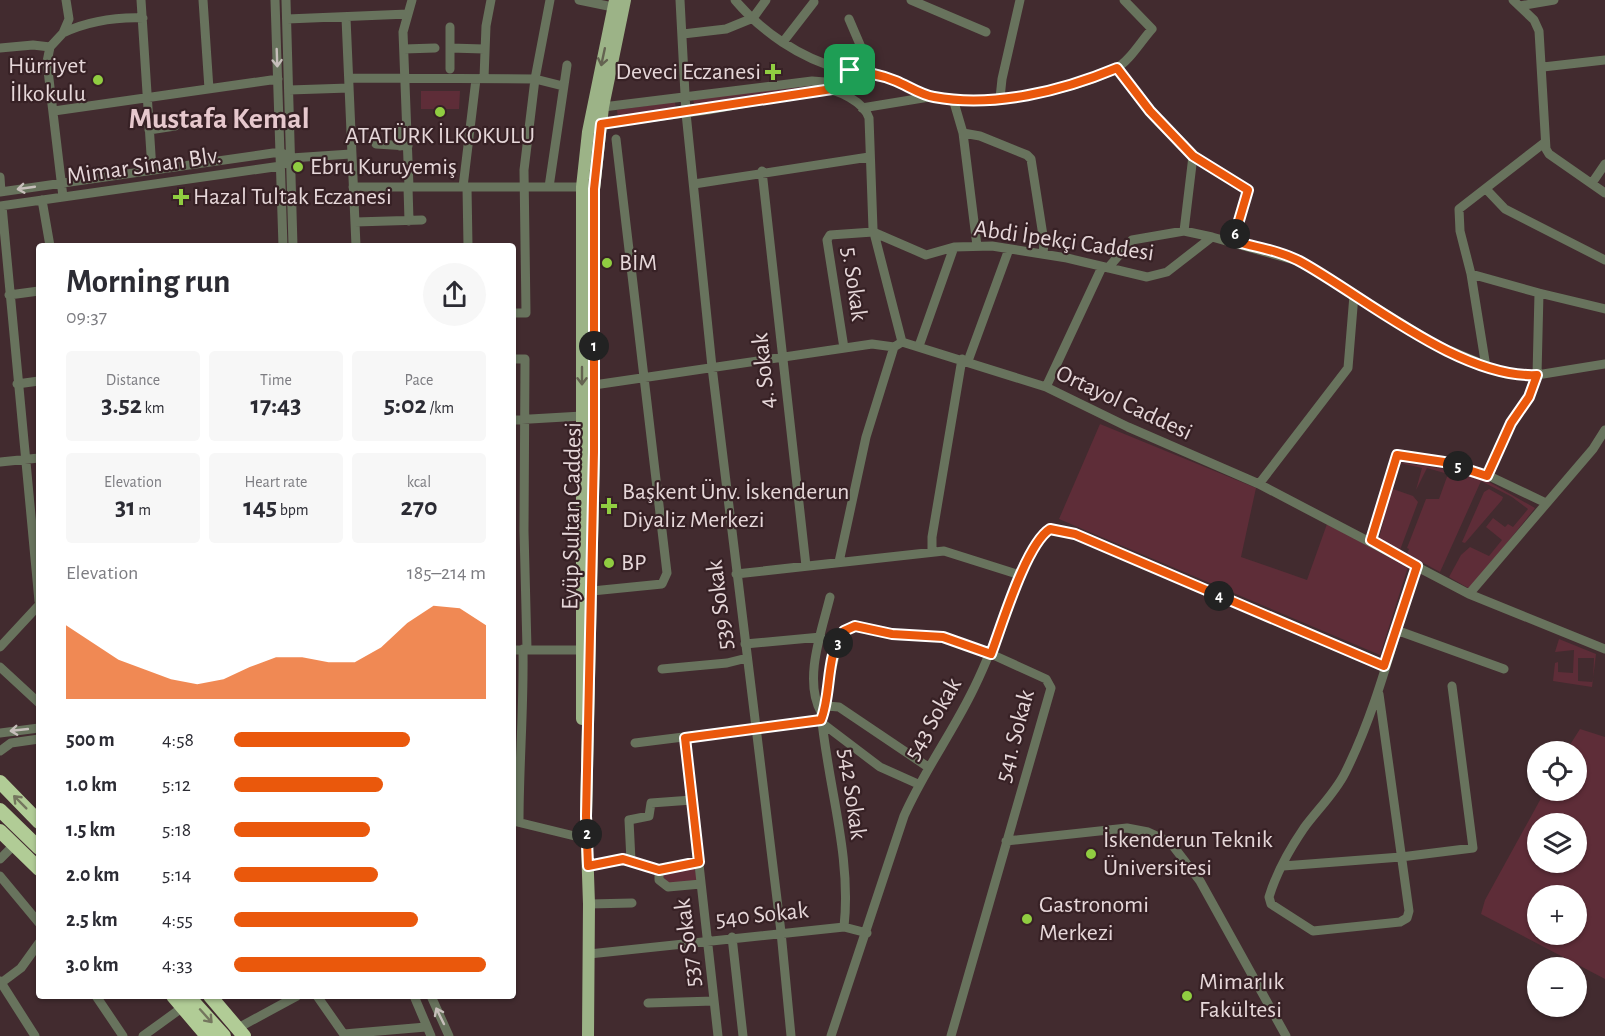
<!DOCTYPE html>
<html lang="en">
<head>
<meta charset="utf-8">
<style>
	:root { --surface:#fff; --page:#f7f7f7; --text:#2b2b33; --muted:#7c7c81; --accent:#ea580c }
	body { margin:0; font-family:"Alegreya Sans",sans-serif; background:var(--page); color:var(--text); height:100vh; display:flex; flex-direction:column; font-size:22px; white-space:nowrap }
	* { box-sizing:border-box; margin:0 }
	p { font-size:20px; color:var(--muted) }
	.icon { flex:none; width:33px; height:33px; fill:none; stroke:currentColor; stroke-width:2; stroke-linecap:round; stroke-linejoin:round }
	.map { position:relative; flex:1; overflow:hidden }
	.sheet { position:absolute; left:36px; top:243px; width:480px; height:756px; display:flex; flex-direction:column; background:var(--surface); border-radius:6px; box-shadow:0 2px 4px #0004 }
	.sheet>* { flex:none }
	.controls { position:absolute; left:1527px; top:741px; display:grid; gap:12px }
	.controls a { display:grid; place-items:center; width:60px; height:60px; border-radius:50%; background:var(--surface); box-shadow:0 2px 4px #0004; font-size:30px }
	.pin { position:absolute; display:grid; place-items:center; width:51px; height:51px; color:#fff; margin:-26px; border-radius:12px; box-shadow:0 3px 9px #0006 }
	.km { position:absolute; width:30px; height:30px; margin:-15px; border-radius:50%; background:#222; color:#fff; font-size:16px; line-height:30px; text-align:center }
	.round { display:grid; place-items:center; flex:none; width:63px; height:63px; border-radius:32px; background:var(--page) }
	.summary { display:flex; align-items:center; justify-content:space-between; height:102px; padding:0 30px }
	h1 { font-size:33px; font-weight:600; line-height:45px }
	.metrics { display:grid; grid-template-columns:repeat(3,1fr); gap:9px; height:102px; padding:6px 30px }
	.metrics div { display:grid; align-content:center; border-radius:6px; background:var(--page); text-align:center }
	.metrics b { font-size:26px; font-weight:600 }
	.metrics small { font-size:16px; font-weight:400 }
	.metrics p { font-size:16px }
	.chart { height:168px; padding:12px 30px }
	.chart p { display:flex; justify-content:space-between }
	.chart svg { width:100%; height:108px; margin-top:6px; fill:var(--accent); opacity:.7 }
	ul { padding:0 30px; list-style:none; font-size:20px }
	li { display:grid; grid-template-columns:96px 72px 1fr; align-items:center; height:45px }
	li i { height:15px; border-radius:8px; background:var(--accent) }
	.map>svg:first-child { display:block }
	.green { fill:#5e2d38; fill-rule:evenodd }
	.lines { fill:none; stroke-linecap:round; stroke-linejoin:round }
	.minor { stroke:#68735d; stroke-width:9 }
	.major { stroke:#9cb387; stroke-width:12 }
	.highway { stroke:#b1cc96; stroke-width:14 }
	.oneway { stroke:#646351 }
	.oneway2 { stroke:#c6beba }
	.oneway3 { stroke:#74765e }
	.route-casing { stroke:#fff; stroke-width:12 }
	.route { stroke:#ea580c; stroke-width:8 }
	.poi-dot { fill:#90cd41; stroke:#372125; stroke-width:2 }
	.labels { text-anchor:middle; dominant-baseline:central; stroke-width:4.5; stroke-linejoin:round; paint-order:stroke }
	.poi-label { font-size:24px; fill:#e6d7d9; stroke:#372125; text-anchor:start }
	.street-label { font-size:24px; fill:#e6d7d9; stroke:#372125 }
	.district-label { font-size:30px; font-weight:bold; fill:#e6c8cd; stroke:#372125 }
</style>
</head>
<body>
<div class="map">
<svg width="1605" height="1036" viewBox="0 0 1605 1036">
	<rect width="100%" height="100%" fill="#422b2f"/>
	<!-- green -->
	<path class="green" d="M815,85l3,2 -123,20 -2,-8z
		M421,91h39l-1,18h-38z
		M675,102l1,7 -58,9 -1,-8z
		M1100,424l156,64 -15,69 66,23 20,-56 81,43 -28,88 -321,-136z
		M1398,462l47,7 37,9 53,30 -65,81 -21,-12 12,-22 9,-8 19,9 13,-16 -16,-13 7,-9 12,9 3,-3 5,3 15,-18 -16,-12 -31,-16 -41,91 -33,-18 2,-5 -2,-1 19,-49h13l9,-25 -21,-6 -11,22 6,-22 -22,-5 -7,26 20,7 5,6 -18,48 -21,-11z
		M1489,489l14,8 -1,3 -37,43 -3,-1 22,-50z
		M1559,639l37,15 -4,33 -39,-6 2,-18 3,-1v10l15,1 1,-23 -19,2zM1578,658h16l-1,24 -15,-1z
		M1580,729l25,8v242l-124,-65 4,-14 60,-109 31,-1v-38l-10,-1zM1538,824h38v38h-38zM1538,896h38v38h-38z
		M695,866l2,16 -33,1 -3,-11z"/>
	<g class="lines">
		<!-- minor -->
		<path class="minor" d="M141,0l11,170
			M203,0l6,89
			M275,0l8,246
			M286,0l7,246
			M579,0l34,7
			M680,0l6,113 26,254 69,565 10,104
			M735,0c27,32 65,58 106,69 12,4 27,4 40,7 18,5 33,16 51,21 44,12 143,-6 183,-28 14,-7 26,-28 37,-40l-28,-29
			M911,0l75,32
			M1513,0l21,20 5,11 7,118 3,5 56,39
			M1520,6l34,-6
			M346,18l10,228
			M287,19l121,-5
			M849,19l12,28 -1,24
			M450,27v42
			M63,33c26,-12 51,-16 80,-15
			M683,34l43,-5 27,-11 13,-18
			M783,42l31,-40
			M0,48l33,-3 17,2
			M450,48l34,1
			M404,49l31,-1
			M1543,67l62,-7
			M1117,68l33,43 43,45 55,34 -15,51
			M349,78l186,1 28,7
			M484,78l2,-52 5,-26
			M289,90l60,-2
			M1000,98l2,-19 18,-79
			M953,99l10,34 14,113
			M603,107l209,-26 13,1 7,4
			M862,108l67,-11
			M54,111l224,-32
			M601,124l107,-14 114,-21c16,0 42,13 47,29l4,111 29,113
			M400,129v17
			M149,130l26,-4
			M963,133l17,3 47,19 4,4 13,83 -1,12
			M376,144l32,2
			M291,158l60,-4
			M762,171l44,395
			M0,177l1,15
			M1592,183l13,-19
			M694,184l175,-27
			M353,187h229
			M408,187l1,34
			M409,187l-6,-155 9,-32
			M463,187l13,-108
			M467,187l1,59
			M549,187l18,-122
			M1486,189l19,20 100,51
			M0,192l280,-40 11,6
			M63,197l-16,-135 3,-15 13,-14 6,-14 -3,-19
			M42,200l8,46
			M0,206l281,-40 10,-8
			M2,206l37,395
			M355,222l67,-2
			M1184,231l9,-75
			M1108,268l24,-28 52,-9 28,6
			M1471,274l-11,-43 -1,-22 85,-66
			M1539,293l66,16
			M9,295l30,-4
			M513,313h13l-2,-143 11,-91 15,-79
			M919,346l35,-99
			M844,348l-17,-108 3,-5 43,-3 53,23 28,-8 38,-1 75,12 80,19 20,-5 45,-35 89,25 138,84 67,28 31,1 68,-11
			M513,359h12l-1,172 3,118
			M968,361l41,-112
			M1486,367l-15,-93 68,19 -2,82 -8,22 -18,26 -24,52 59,28
			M17,384l22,-3
			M594,385l278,-41 22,3 8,-5 144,45 82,40 131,57 210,110 136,55
			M1046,387l56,-120
			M513,420l69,-4
			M0,462l39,-4
			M1259,484l89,-116 6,-73
			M1370,540l27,-85 47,7 43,13
			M932,552v-15l30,-178
			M839,562l27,-125 28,-90
			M736,574l208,-23 76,24
			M592,591l70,-7 5,-11 -51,-434
			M1469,594l124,-145 12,-19
			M830,597c-8,33 -27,83 -9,115 6,71 31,143 23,215
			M1396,630l108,39
			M745,644l76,-7
			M0,647l39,-42
			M513,650h69
			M0,667l39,36
			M662,669l65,-6 20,-5
			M1379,694l30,217 -2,7 -7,4 -87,9 -42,-27 -2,-7c7,-23 22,-50 35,-69 14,-19 31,-35 41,-55 33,-66 49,-138 72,-207
			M827,706l12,1 89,60
			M822,723l58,44 38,17
			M0,733l39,-5
			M685,738l33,298
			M635,743l186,-23 6,-14 1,-21 12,-50 15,-9 37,8 51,3 48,17 55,25 5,9 -100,348
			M0,751l11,-8 28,-4
			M513,821l74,18
			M519,822c0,-58 5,-115 4,-173
			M1006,841l121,-13 21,4 22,10 30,39 86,155
			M0,859l14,-14
			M631,861l-2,-41 20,-4 2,-13 41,-3
			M588,865l35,-6 36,11 40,-8
			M1283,866l118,-9 72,-9 -21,-162
			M659,870v10l9,7 33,-3
			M0,876l39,47
			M589,904l43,-1
			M732,937l11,99
			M589,954l255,-27 23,6
			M0,981l35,55
			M1,983l20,-15 18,-25
			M96,996l27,40
			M317,996l28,40
			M414,996l17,40
			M431,996l18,40
			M648,1003l66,-2
			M238,1028l59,-32
			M344,1034l82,-7
			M143,1036l40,-29
			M831,1036l73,-220c19,-43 46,-80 67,-122 14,-27 25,-56 36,-85 9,-22 23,-67 43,-80l25,5 310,132"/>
		<!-- major -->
		<path class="major" d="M582,719v-532l6,-55 27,-132
			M588,1036l1,-132 -3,-88 8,-364v-263l9,-82 22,-107"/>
		<!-- highway -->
		<path class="highway" d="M0,782l39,40
			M0,810l39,38
			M0,831l39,38
			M173,996l34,40
			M188,996l36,40
			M210,996l34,40"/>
	</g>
	<!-- one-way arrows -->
	<defs><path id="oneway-shaft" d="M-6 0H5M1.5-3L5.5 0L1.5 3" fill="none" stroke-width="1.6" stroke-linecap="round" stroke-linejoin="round" transform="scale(1.5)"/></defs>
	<g class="oneway">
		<use href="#oneway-shaft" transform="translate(603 57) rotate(102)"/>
		<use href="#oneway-shaft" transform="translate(582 376) rotate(90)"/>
	</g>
	<g class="oneway2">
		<use href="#oneway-shaft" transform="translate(277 58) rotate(88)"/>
		<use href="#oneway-shaft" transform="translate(26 188) rotate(172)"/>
		<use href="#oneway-shaft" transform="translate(19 730) rotate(174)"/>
		<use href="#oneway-shaft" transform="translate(440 1016) rotate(-116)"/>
	</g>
	<g class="oneway3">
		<use href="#oneway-shaft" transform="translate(20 802) rotate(-135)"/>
		<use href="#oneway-shaft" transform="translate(206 1016) rotate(48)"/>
	</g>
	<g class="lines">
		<defs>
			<path id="route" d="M1117,68l33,43 43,45 55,34 -15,51c22,6 49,10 70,22 64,36 159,116 234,112l-8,22 -18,26 -24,53 -43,-14 -47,-7 -26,85 46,26 -33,100 -309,-132 -25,-5c-24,15 -48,96 -59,125l-48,-17 -51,-3 -37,-8 -11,5c-19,24 -12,62 -23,89l-136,18 14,124 -40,8 -36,-11 -35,7 -2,-50 8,-364v-263l7,-65 231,-35 1,-7 9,-12c19,1 37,4 54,11 12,5 25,14 38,16 60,11 128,-6 183,-29z"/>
		</defs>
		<!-- route casing -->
		<use href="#route" class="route-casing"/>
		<!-- route -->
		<use href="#route" class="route"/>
	</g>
	<!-- markers -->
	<g class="poi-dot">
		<path d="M770 63h6v6h6v6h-6v6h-6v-6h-6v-6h6z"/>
		<circle cx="98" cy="80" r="6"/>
		<circle cx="440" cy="112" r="6"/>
		<circle cx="298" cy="167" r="6"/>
		<path d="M178 188h6v6h6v6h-6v6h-6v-6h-6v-6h6z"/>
		<circle cx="607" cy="263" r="6"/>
		<path d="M606 497h6v6h6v6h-6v6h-6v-6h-6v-6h6z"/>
		<circle cx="609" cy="563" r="6"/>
		<circle cx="1091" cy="854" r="6"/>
		<circle cx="1027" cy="919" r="6"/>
		<circle cx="1187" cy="996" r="6"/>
	</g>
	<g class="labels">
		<!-- poi labels -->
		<g class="poi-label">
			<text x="86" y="66" text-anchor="end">Hürriyet<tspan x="86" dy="28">İlkokulu</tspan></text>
			<text x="761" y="72" text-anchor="end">Deveci Eczanesi</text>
			<text x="440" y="136" text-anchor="middle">ATATÜRK İLKOKULU</text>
			<text x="310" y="167">Ebru Kuruyemiş</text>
			<text x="193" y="197">Hazal Tultak Eczanesi</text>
			<text x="619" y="263">BİM</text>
			<text x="622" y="492">Başkent Ünv. İskenderun<tspan x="622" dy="28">Diyaliz Merkezi</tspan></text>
			<text x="621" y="563">BP</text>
			<text x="1103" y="840">İskenderun Teknik<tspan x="1103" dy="28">Üniversitesi</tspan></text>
			<text x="1039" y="905">Gastronomi<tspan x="1039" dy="28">Merkezi</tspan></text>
			<text x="1199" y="982">Mimarlık<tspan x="1199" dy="28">Fakültesi</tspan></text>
		</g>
		<!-- street labels -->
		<g class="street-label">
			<text transform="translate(144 166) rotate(-8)">Mimar Sinan Blv.</text>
			<text transform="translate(1064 241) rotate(8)">Abdi İpekçi Caddesi</text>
			<text transform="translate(854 284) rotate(82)">5. Sokak</text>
			<text transform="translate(764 371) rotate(-96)">4. Sokak</text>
			<text transform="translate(1124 403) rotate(25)">Ortayol Caddesi</text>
			<text transform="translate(572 516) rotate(-89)">Eyüp Sultan Caddesi</text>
			<text transform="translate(720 605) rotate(-97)">539 Sokak</text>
			<text transform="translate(933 719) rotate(-60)">543 Sokak</text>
			<text transform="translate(1015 736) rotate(-75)">541. Sokak</text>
			<text transform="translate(852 794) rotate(82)">542 Sokak</text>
			<text transform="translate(762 915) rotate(-6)">540 Sokak</text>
			<text transform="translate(688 943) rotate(-97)">537 Sokak</text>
		</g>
		<!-- district labels -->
		<g class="district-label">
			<text x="219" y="119">Mustafa Kemal</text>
		</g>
	</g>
</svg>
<div class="controls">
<a><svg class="icon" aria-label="locate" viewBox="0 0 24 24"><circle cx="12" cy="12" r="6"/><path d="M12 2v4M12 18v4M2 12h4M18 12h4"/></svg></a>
<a><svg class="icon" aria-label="layers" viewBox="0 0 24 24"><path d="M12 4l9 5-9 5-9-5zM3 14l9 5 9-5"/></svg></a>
<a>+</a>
<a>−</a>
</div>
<div class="pin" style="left:850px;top:70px;background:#1e9e55"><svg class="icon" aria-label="arrive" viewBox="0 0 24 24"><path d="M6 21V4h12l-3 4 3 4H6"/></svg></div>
<b class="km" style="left:594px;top:346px">1</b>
<b class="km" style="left:587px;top:834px">2</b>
<b class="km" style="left:838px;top:643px">3</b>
<b class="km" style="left:1219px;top:596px">4</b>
<b class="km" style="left:1458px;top:466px">5</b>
<b class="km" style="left:1235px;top:234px">6</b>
<section class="sheet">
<div class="summary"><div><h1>Morning run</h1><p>09:37</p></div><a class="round"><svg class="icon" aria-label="share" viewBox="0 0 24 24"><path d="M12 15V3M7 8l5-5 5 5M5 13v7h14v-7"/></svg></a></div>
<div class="metrics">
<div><p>Distance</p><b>3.52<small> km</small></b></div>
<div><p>Time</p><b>17:43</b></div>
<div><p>Pace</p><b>5:02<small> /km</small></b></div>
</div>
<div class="metrics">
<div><p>Elevation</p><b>31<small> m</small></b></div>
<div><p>Heart rate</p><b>145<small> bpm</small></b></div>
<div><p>kcal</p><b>270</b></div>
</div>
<div class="chart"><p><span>Elevation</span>185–214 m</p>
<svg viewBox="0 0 160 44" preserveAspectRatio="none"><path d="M0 44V14L10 21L20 28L30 32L40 36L50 38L60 36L70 31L80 27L90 27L100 29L110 29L120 23L130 13L140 6L150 7L160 14V44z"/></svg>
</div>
<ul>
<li><b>500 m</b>4:58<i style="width:70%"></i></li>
<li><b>1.0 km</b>5:12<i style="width:59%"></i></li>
<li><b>1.5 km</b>5:18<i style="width:54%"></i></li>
<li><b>2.0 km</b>5:14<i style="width:57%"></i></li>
<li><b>2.5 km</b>4:55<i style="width:73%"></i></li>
<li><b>3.0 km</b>4:33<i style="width:100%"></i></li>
</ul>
</section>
</div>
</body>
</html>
